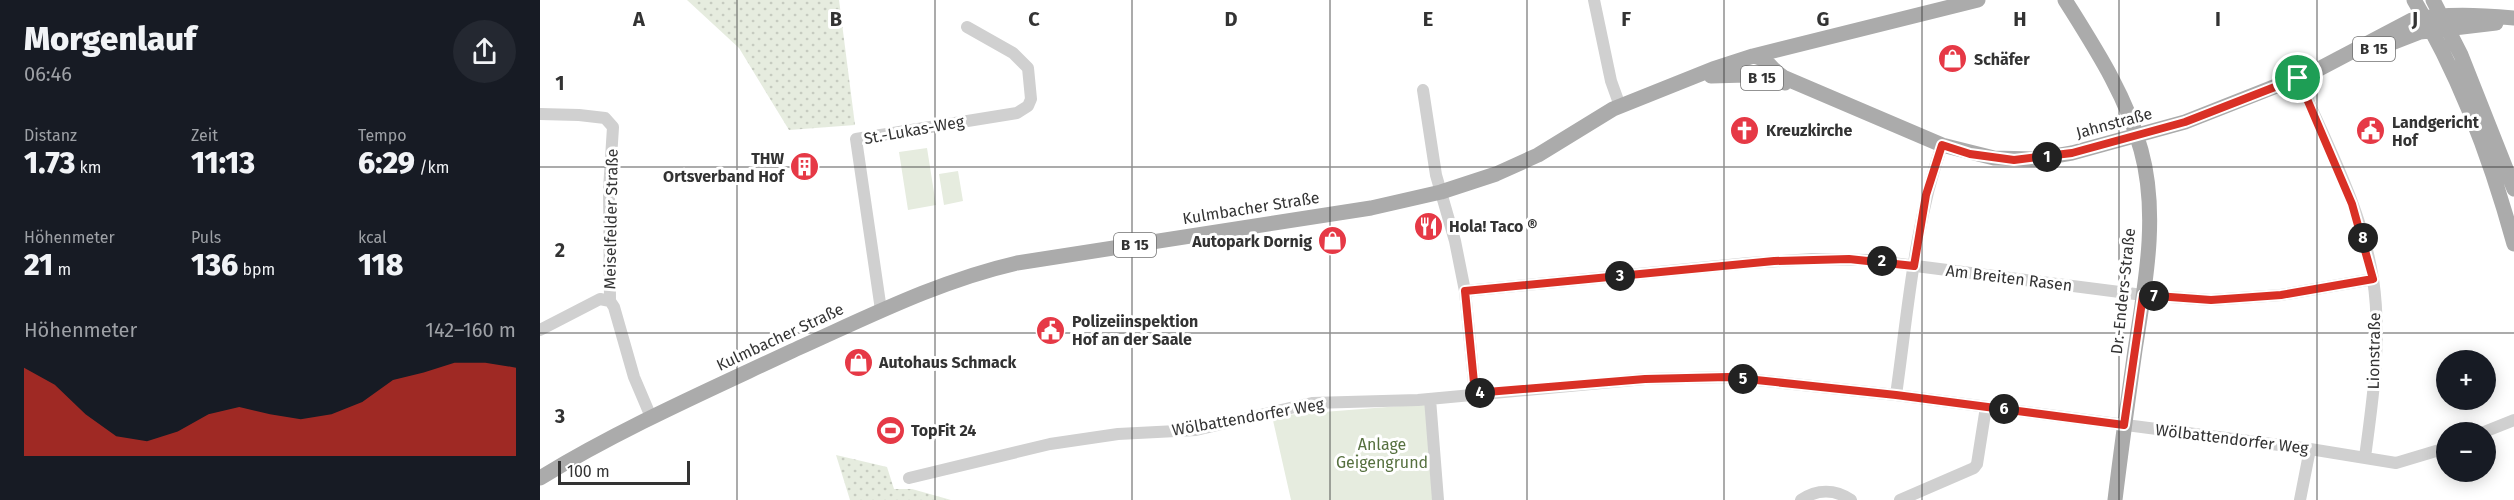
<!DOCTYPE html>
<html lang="de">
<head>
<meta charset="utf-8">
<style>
	:root { --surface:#171b24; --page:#242831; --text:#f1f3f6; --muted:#9ea1a6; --accent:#d93025 }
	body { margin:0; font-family:"Fira Sans",sans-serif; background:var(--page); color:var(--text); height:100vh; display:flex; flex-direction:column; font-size:22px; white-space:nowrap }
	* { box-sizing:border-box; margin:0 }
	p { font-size:20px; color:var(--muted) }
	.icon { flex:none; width:33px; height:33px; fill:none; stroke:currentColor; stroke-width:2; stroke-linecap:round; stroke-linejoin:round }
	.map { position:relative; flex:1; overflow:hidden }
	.side { display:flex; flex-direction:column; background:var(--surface); width:540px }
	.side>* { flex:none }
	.fabs { position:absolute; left:1896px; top:350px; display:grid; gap:12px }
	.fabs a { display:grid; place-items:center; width:60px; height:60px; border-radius:50%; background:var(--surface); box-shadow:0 3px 15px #0003; font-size:30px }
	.scale { position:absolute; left:18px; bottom:15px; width:132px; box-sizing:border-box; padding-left:6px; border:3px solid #333; border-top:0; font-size:16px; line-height:21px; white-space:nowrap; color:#333; -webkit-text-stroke:4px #fff; paint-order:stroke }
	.pin { position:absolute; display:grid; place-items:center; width:51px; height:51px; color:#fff; margin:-26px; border:3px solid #fff; border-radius:50%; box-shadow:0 2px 6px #0007 }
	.km { position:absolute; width:30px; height:30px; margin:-15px; border-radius:50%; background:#222; color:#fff; font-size:16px; line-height:30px; text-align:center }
	.round { display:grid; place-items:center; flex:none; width:63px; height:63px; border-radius:32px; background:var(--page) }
	.headline { display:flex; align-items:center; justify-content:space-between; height:102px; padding:0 24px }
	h1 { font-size:33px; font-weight:800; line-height:45px }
	.figures { display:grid; grid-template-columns:repeat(3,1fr); gap:9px; height:102px; padding:6px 24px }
	.figures div { display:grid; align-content:center }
	.figures b { font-size:30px; font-weight:800 }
	.figures small { font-size:16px; font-weight:400 }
	.figures p { font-size:16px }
	.chart { height:168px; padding:12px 24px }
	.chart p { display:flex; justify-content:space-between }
	.chart svg { width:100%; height:108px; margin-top:6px; fill:var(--accent); opacity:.7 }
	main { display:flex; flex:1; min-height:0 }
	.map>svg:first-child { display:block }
	.grass { fill:url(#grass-dots) }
	.green { fill:#e6ecdf }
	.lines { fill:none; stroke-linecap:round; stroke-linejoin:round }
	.minor { stroke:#d0d0d0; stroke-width:12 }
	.major { stroke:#ababab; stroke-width:15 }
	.route-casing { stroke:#fff; stroke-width:12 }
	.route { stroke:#d93025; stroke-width:8 }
	.grid { fill:none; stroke:#333; stroke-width:1.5; stroke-opacity:0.55 }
	.labels { text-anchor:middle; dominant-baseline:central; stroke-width:6; stroke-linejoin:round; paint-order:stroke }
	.shield { fill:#fff; stroke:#707070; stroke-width:1.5 }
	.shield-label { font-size:15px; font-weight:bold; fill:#333 }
	.poi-label { font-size:16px; font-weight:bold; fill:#333; stroke:#fff; text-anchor:start }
	.street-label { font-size:16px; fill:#333; stroke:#fff }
	.park-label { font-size:16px; fill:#56703f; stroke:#fff }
	.grid-label { font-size:20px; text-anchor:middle; font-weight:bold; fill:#333; stroke:#fff; stroke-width:6; stroke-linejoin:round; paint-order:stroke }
</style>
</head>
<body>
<main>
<section class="side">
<div class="headline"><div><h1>Morgenlauf</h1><p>06:46</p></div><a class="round"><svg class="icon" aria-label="share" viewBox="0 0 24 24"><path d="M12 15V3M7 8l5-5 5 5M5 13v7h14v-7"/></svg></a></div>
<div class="figures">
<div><p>Distanz</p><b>1.73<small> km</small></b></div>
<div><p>Zeit</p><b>11:13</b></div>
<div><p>Tempo</p><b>6:29<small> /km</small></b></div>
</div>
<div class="figures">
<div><p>Höhenmeter</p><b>21<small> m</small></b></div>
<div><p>Puls</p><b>136<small> bpm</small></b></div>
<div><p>kcal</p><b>118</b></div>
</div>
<div class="chart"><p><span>Höhenmeter</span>142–160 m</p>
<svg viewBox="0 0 160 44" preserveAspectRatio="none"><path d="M0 44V8L10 15L20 27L30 36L40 38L50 34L60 27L70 24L80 27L90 29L100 27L110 22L120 13L130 10L140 6L150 6L160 8V44z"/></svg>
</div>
</section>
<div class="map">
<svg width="1974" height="500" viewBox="0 0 1974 500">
	<defs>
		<pattern id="grass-dots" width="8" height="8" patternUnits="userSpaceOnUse" patternTransform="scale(1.5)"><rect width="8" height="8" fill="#e6ecdf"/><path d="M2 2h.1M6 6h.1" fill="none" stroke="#c6cbc0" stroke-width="1.8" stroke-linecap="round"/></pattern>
	</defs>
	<rect width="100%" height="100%" fill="#fff"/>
	<!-- grass -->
	<path class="grass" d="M147,0h152l16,125 -66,5 -50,-82z
		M296,455l51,12 7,22h18l39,11h-101z"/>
	<!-- green -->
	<path class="green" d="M387,148l9,57 -28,5 -9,-58z
		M418,171l5,30 -19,4 -5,-31z
		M886,404l8,96h-143l-19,-84z"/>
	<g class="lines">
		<!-- minor -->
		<path class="minor" d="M1054,0l17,81 9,25
			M1758,78c28,65 64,131 75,201 9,59 0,119 -8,178
			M883,90l13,85 19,66 10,50 10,102
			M0,114l39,1 26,3 8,9 -4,63 1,111 4,6 20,70 17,40
			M925,291l284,-28 63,-4 57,1 274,35 68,5 70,-5 92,-16
			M341,310l-25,-171 161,-26 11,-7 3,-7 -3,-31 -15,-15 -46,-26
			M0,330l60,-31 10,2
			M1356,395c12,-84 18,-170 46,-250
			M890,399l8,101
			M1944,432l30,-12
			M369,478l141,-34 68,-10 78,-4 116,-27 106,-3 227,-21 83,-2 168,18 414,54 86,14 50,-15
			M1261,500c16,-11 34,-11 50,0
			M1360,500l74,-32 3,-4 9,-57
			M1760,500l10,-51"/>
		<!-- major -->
		<path class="major" d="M1525,0c30,48 61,95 76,150 18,65 4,135 -6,200 -7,50 -14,100 -20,150
			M1874,0c45,74 77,160 100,244
			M1893,0l28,55 53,134
			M1831,51l49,-19 76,-9
			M1213,56c15,2 19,15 32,22l157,67 52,13 43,1 35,-6 113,-31 132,-52 95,-50c33,-7 68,-5 102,-2
			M1171,76l35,-1 39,8
			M0,478c80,-49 167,-87 252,-127 74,-33 146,-70 225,-88l354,-55 70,-16 55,-18 42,-19 75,-46 100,-40 40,-13 225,-56"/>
	</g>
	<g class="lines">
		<defs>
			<path id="route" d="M1758,78l54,126 21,75 -92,16 -70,5 -68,-5 -19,130 -228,-30 -168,-18 -83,2 -170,14 -10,-102 309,-30 75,-2 65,7 12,-71 16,-50 28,9 44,6 58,-7 113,-31z"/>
		</defs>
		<!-- route casing -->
		<use href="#route" class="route-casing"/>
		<!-- route -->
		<use href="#route" class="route"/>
	</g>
	<!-- grid -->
	<path class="grid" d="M197,0v500M395,0v500M592,0v500M790,0v500M987,0v500M1184,0v500M1382,0v500M1579,0v500M1777,0v500M0,167h1974M0,333h1974"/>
	<!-- icons -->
	<defs>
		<symbol id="shop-disc" viewBox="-11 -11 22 22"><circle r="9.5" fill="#e63946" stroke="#fff"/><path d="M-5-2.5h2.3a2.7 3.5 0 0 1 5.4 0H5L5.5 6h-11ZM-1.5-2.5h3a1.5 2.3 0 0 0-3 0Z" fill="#fff"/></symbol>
		<symbol id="church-disc" viewBox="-11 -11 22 22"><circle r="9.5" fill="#e63946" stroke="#fff"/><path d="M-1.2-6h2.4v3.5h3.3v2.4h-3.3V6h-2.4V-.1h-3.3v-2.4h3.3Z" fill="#fff"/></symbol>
		<symbol id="civic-disc" viewBox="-11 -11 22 22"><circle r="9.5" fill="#e63946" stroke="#fff"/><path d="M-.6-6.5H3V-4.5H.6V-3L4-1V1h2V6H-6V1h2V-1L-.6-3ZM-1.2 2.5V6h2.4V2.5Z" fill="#fff"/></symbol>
		<symbol id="building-disc" viewBox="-11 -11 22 22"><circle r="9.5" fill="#e63946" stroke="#fff"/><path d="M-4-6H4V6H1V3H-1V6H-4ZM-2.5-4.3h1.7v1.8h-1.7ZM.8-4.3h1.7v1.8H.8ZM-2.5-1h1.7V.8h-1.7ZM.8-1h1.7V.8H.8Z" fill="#fff"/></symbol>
		<symbol id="restaurant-disc" viewBox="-11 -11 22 22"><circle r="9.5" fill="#e63946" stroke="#fff"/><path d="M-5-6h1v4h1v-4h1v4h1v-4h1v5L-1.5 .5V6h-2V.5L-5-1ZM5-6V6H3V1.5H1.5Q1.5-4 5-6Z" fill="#fff"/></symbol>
		<symbol id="stadium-disc" viewBox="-11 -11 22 22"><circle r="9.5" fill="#e63946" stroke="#fff"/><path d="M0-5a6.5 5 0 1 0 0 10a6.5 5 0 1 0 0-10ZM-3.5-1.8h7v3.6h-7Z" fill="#fff"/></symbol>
	</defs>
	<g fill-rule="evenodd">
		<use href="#shop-disc" x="1396" y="42" width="33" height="33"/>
		<use href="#church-disc" x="1188" y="114" width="33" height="33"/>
		<use href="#civic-disc" x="1814" y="114" width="33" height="33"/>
		<use href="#building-disc" x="248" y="150" width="33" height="33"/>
		<use href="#restaurant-disc" x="872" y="210" width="33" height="33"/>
		<use href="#shop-disc" x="776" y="224" width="33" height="33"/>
		<use href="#civic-disc" x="494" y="314" width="33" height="33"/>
		<use href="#shop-disc" x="302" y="346" width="33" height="33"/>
		<use href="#stadium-disc" x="334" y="414" width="33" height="33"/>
	</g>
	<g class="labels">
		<!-- shield labels -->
		<g class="shield">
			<rect x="1813" y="37" width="42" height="24" rx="4.5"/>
			<rect x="1201" y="66" width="42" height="24" rx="4.5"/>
			<rect x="574" y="233" width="42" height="24" rx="4.5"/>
		</g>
		<g class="shield-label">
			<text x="1834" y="49">B 15</text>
			<text x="1222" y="78">B 15</text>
			<text x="595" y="245">B 15</text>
		</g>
		<!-- poi labels -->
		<g class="poi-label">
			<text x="1434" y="59">Schäfer</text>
			<text x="1852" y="122">Landgericht<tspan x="1852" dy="18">Hof</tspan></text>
			<text x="1226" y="130">Kreuzkirche</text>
			<text x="244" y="158" text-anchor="end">THW<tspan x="244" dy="18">Ortsverband Hof</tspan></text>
			<text x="909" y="226">Hola! Taco ®</text>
			<text x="772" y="241" text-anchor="end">Autopark Dornig</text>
			<text x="532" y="321">Polizeiinspektion<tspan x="532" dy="18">Hof an der Saale</tspan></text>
			<text x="339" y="362">Autohaus Schmack</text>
			<text x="371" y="430">TopFit 24</text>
		</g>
		<!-- street labels -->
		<g class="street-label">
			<text transform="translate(1574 123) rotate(-15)">Jahnstraße</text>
			<text transform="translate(374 130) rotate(-10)">St.-Lukas-Weg</text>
			<text transform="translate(711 208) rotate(-9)">Kulmbacher Straße</text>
			<text transform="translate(71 219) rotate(-89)">Meiselfelder Straße</text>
			<text transform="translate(1469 278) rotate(7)">Am Breiten Rasen</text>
			<text transform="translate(1583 291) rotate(-84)">Dr.-Enders-Straße</text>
			<text transform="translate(240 337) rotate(-25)">Kulmbacher Straße</text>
			<text transform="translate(1834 351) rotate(-89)">Lionstraße</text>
			<text transform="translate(708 417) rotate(-10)">Wölbattendorfer Weg</text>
			<text transform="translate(1692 439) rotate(7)">Wölbattendorfer Weg</text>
		</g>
		<!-- park labels -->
		<g class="park-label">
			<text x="842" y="444">Anlage<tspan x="842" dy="18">Geigengrund</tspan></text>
		</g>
	</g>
	<g class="grid-label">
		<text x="99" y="26">A</text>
		<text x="296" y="26">B</text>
		<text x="494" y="26">C</text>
		<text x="691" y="26">D</text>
		<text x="888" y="26">E</text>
		<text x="1086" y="26">F</text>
		<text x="1283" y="26">G</text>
		<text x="1480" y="26">H</text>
		<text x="1678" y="26">I</text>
		<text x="1875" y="26">J</text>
		<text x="20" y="90">1</text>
		<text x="20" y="257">2</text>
		<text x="20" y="423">3</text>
	</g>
</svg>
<div class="fabs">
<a>+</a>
<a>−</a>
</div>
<div class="scale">100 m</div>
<div class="pin" style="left:1758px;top:78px;background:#1e9e55"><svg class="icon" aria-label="arrive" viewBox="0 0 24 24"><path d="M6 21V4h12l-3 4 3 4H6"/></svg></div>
<b class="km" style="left:1507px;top:157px">1</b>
<b class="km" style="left:1342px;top:261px">2</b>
<b class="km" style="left:1080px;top:276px">3</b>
<b class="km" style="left:940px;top:393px">4</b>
<b class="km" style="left:1203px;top:379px">5</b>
<b class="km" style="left:1464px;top:409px">6</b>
<b class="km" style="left:1614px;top:296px">7</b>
<b class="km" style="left:1823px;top:238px">8</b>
</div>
</main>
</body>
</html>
